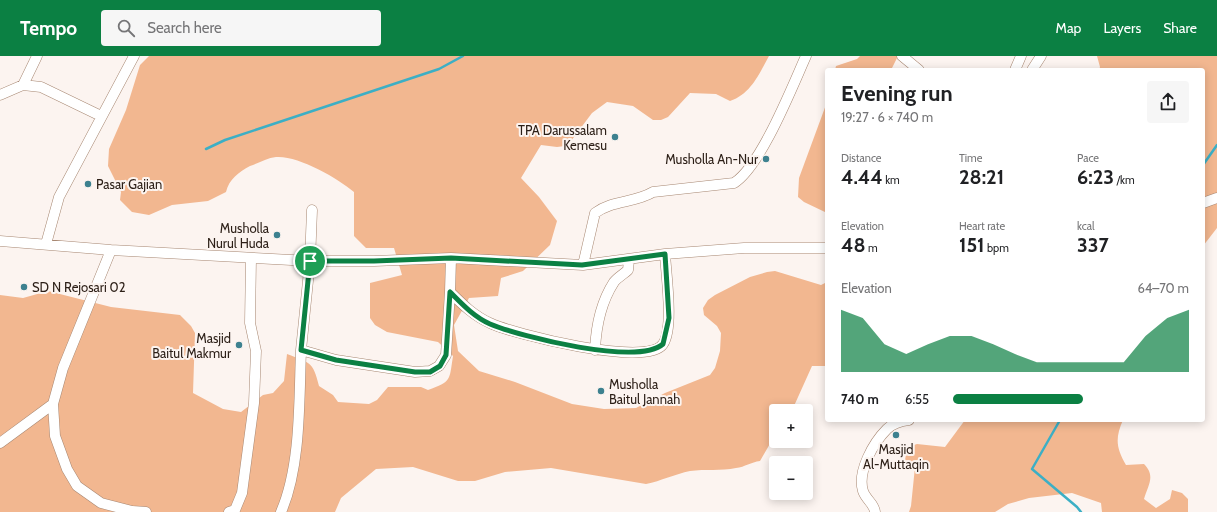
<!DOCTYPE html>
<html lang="en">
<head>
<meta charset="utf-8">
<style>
	:root { --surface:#fff; --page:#f6f6f6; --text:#202124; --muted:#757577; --accent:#0b8043 }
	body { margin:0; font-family:Cabin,sans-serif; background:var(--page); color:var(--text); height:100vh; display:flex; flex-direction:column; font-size:15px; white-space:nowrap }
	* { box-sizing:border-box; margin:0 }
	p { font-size:13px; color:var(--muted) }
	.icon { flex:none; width:22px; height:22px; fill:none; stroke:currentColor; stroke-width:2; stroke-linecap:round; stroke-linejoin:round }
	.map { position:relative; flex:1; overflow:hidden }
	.side { position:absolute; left:825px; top:12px; width:380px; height:354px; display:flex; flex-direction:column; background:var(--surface); border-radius:4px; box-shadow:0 2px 10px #0003 }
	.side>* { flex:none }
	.buttons { position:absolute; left:769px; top:348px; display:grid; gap:8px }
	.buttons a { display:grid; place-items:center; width:44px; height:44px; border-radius:4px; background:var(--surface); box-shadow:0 2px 10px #0003; font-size:20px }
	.pin { position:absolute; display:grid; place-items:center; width:34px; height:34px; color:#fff; margin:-17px; border:2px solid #fff; border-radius:50%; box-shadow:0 1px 4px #0007 }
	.round { display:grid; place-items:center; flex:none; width:42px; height:42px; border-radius:4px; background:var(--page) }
	.summary { display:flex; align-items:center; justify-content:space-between; height:68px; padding:0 16px }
	h1 { font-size:22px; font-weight:800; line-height:30px }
	.figures { display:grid; grid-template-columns:repeat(3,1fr); gap:6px; height:68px; padding:4px 16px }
	.figures div { display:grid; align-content:center }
	.figures b { font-size:20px; font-weight:800 }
	.figures small { font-size:11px; font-weight:400 }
	.figures p { font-size:11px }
	.chart { height:112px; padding:8px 16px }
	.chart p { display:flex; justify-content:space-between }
	.chart svg { width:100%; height:72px; margin-top:4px; fill:var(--accent); opacity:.7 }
	ul { padding:0 16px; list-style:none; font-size:13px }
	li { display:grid; grid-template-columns:64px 48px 1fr; align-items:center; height:30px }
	li i { height:10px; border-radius:5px; background:var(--accent) }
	header { display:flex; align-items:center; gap:24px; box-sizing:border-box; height:56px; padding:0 20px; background:var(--accent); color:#fff }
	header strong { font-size:19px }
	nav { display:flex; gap:22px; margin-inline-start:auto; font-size:14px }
	.search { width:280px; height:36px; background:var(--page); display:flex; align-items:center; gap:10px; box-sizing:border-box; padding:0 14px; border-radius:4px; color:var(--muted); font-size:15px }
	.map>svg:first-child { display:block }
	.green { fill:#f2b790 }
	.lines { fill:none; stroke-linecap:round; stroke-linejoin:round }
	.stream { stroke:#3cafc5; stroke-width:2.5 }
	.minor-casing { stroke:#a78772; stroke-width:11 }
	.minor { stroke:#fff; stroke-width:10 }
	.route-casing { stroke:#fff; stroke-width:8 }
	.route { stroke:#0b8043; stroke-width:5 }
	.poi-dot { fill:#3d818f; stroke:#fcf4f0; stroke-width:1.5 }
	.labels { text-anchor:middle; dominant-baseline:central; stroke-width:4; stroke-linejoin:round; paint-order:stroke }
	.poi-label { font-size:13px; fill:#2c1f17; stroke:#fcf4f0; text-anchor:end }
</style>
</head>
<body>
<header>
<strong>Tempo</strong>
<div class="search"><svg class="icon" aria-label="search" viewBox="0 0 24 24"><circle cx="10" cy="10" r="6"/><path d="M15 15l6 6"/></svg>Search here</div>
<nav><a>Map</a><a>Layers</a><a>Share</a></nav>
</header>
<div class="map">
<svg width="1217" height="456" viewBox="0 0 1217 456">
	<rect width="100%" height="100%" fill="#fcf4f0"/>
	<!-- green -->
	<path class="green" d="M149,0h620c-10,18 -18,38 -39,45l-14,-7 -26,-1 -22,24 -7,3h-8l-20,-14 -26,-4 -15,11 -21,28 -6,5 -8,1 -16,-2 -20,33 18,19 18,24 -7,24 -27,26 -22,7 -3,18 -29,2 -15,27 4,26 21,20 36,11 57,22 32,5 32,-1 29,-15 45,-18 5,-7 5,-17 1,-18 -4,-7 -13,-11 -1,-7 5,-8 7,-5 35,-18 17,-5 8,-1 46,14 6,-3v84h-15l-18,40 7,5h-25v30h19l-24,1 -11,19c-9,1 -15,6 -24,7 -15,3 -31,1 -46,3 -15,3 -29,10 -44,13l-95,-16 -46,4 -30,9h-17l-45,-14 -37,2 -35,29 -6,14h-335v-217l23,3 25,-7 63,16 69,8 11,11 4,7 -2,60 30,16 18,3 22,-17 10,-2 11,-12 3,-27c23,9 26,7 32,32l14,9 5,7 31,2 8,-4 11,-13h33l7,3c24,-9 21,-9 25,-34l-15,-14 -51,-10 -12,-7 -5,-7v-35l32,-8 -8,-27h-28l-12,-12v-44c-16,-14 -57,-37 -78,-35 -9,1 -17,6 -26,9 -11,6 -21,13 -24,26l-18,9 -36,4 -23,10 -17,-3 -12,-12 1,-8 -13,-26 1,-17 17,-39 14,-45z
		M860,0h38l-7,14h-56l1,-4 21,-7z
		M1097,0h120v172l-14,18v-176h-104l1,-3z
		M827,46v111l-23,-11 -6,-5 1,-19z
		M965,364h158c-8,18 -7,28 3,45l18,-1c12,12 4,21 0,35l12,9 14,-9 2,-9 10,3 6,6v13h-86l-1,-9 -29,-10 -43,5 -21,6 -13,8h-86l2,-6 4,-39 -10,-6c1,-8 3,-15 12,-17l28,3z"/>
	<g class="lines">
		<!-- stream -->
		<path class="stream" d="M206,93l19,-9 214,-71 24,-13
			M1203,109l14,-20
			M1060,364l-28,49 45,38 4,5"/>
		<defs>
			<path id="minor" d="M902,0l17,14
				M1015,14l6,-14
				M1032,14l9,-14
				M23,29l14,-29
				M0,39l23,-10 18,2 60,29
				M1203,147l14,-5
				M312,154l-2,51 -9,89 35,10 79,12 15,-1 9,-5 7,-11 4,-63
				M0,185l111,9 199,11h64l77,-3 132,7 82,-11 79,-6h83
				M46,188l13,-47 75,-141
				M111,194l-48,118 -10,36 2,32 12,33 10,17 24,17 31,8 14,1
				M451,202l-1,34c12,12 24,24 40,31 23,11 158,45 173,21 11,-16 3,-70 2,-90
				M583,209l12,-52c17,-13 40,-10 58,-21l81,-9c27,-17 58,-96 72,-127
				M595,294c1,-23 6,-48 19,-68 4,-5 10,-8 14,-12l1,-10
				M0,387l53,-39
				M229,456l6,-2 7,-17 12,-90 2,-52 -6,-28 1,-65
				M281,456c20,-46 18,-111 20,-162
				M875,456c-1,-9 -9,-12 -12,-21 -6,-19 10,-48 24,-62 6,-6 14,-8 22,-9"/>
		</defs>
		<!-- minor casing -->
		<use href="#minor" class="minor-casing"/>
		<!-- minor -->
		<use href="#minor" class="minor"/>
	</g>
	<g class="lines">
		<defs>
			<path id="route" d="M665,198l4,64 -6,26c-25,22 -142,-7 -173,-20 -16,-7 -28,-20 -40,-32l-4,63 -6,11 -10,6h-15l-79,-12 -35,-10 9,-89h64l77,-3 131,7z"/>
		</defs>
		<!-- route casing -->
		<use href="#route" class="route-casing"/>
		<!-- route -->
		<use href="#route" class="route"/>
	</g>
	<!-- markers -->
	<g class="poi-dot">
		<circle cx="615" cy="81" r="4"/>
		<circle cx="766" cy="103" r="4"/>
		<circle cx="88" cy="128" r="4"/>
		<circle cx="277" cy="179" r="4"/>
		<circle cx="24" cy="231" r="4"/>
		<circle cx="239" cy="289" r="4"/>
		<circle cx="601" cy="335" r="4"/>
		<circle cx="896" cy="379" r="4"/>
	</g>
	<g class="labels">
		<!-- poi labels -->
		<g class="poi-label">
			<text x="607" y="74">TPA Darussalam<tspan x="607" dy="15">Kemesu</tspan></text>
			<text x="758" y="103">Musholla An-Nur</text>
			<text x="96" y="128" text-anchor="start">Pasar Gajian</text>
			<text x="269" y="172">Musholla<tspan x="269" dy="15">Nurul Huda</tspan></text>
			<text x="32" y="231" text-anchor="start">SD N Rejosari 02</text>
			<text x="231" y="282">Masjid<tspan x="231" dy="15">Baitul Makmur</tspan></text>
			<text x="609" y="328" text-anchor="start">Musholla<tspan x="609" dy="15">Baitul Jannah</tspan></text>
			<text x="896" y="393" text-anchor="middle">Masjid<tspan x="896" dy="15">Al-Muttaqin</tspan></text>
		</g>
	</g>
</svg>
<div class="buttons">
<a>+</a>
<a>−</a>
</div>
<div class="pin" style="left:310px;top:205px;background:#1e9e55"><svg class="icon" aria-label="arrive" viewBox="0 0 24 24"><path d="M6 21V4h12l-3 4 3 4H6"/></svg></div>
<section class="side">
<div class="summary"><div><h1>Evening run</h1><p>19:27 · 6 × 740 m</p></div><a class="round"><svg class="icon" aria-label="share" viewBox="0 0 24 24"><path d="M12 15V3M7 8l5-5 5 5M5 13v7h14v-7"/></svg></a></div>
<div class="figures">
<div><p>Distance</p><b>4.44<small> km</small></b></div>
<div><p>Time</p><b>28:21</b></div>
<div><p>Pace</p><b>6:23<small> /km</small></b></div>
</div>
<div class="figures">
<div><p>Elevation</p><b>48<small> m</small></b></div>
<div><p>Heart rate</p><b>151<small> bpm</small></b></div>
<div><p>kcal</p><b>337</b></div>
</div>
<div class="chart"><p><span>Elevation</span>64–70 m</p>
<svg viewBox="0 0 160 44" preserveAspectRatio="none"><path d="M0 44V6L10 11L20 27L30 33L40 27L50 22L60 22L70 27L80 33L90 38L100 38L110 38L120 38L130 38L140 22L150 11L160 6V44z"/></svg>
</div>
<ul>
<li><b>740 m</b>6:55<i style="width:55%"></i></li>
</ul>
</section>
</div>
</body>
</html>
